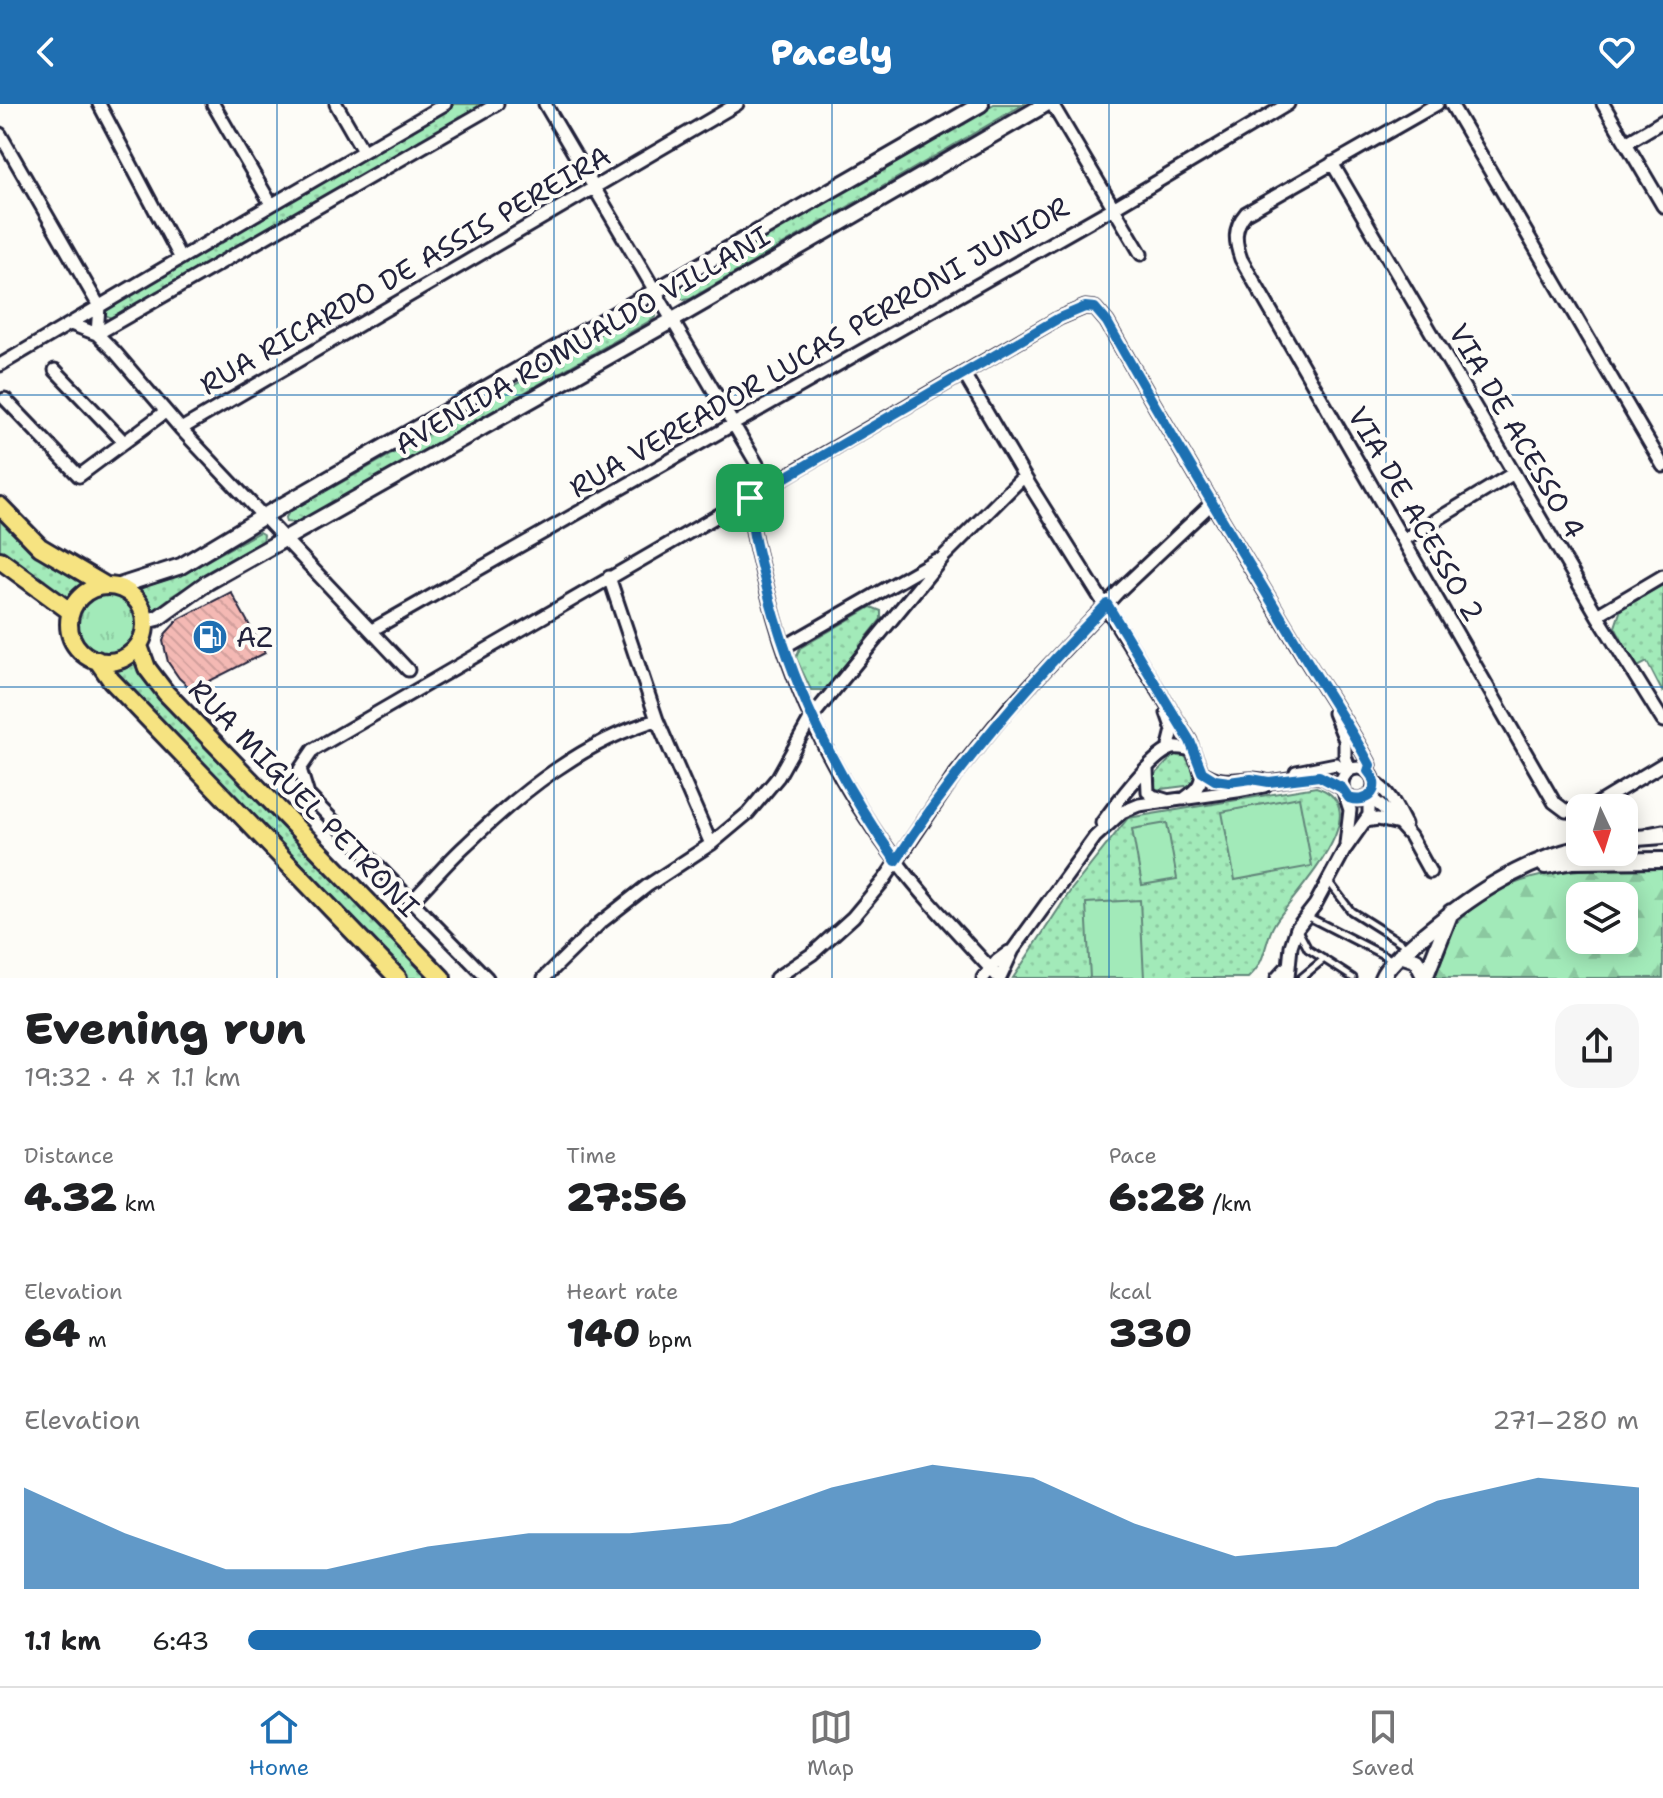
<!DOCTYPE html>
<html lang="en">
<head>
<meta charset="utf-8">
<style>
	:root { --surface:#fff; --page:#f6f6f6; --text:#202124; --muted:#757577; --line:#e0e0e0; --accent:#1f6fb2 }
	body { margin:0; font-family:"Shantell Sans",sans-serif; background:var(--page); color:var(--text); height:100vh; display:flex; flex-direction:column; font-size:30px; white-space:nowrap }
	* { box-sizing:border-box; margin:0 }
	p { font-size:26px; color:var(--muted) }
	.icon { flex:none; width:44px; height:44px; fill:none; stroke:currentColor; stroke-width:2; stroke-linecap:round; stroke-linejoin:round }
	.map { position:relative; height:874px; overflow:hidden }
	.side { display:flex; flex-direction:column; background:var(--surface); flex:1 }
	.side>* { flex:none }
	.needle { width:52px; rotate:176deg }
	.tools { position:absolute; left:1566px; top:690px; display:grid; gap:16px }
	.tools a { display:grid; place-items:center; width:72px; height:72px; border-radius:16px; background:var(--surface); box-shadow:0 4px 20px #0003; font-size:40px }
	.pin { position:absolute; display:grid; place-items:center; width:68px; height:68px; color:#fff; margin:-34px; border-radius:16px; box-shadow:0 4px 12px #0006 }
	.round { display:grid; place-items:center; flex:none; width:84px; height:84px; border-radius:24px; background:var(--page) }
	.head { display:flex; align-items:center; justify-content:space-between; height:136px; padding:0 24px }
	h1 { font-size:44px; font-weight:800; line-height:60px }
	.stats { display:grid; grid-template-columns:repeat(3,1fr); gap:12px; height:136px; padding:8px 24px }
	.stats div { display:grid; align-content:center }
	.stats b { font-size:40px; font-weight:800 }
	.stats small { font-size:22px; font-weight:400 }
	.stats p { font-size:22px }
	.chart { height:224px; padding:16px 24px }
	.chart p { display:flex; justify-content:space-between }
	.chart svg { width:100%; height:144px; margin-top:8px; fill:var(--accent); opacity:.7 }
	ul { padding:0 24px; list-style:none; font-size:26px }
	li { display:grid; grid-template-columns:128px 96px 1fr; align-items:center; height:60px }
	li i { height:20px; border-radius:10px; background:var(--accent) }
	header { display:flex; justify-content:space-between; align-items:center; height:104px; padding:0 24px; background:var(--accent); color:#fff; font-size:36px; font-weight:800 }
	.tabs { display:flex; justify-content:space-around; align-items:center; height:112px; border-top:2px solid var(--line); background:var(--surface); font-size:22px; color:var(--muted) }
	.tabs a { display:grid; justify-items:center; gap:4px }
	.tabs .active { color:var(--accent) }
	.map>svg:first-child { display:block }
	.grass { fill:url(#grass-tufts); stroke:#62867a; stroke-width:2 }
	.forest { fill:url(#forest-firs); stroke:#62867a; stroke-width:2; fill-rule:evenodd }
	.park { fill:url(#park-dots); stroke:#62867a; stroke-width:2 }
	.pitch { fill:#a2eab9; stroke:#62867a; stroke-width:2 }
	.building { fill:url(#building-back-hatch); stroke:#22223b; stroke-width:2 }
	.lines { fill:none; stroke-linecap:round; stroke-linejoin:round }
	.service-casing { stroke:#22223b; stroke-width:11 }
	.minor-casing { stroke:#22223b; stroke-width:17 }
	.tertiary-casing { stroke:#22223b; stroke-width:20 }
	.primary-casing { stroke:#22223b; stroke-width:22 }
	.service { stroke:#fdfcf7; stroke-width:5 }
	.minor { stroke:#fdfcf7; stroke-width:11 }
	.tertiary { stroke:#fdfcf7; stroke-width:14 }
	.primary { stroke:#f6e381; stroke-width:16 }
	.route-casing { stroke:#fff; stroke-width:16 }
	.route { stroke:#1f6fb2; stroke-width:10 }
	.grid { fill:none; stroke:#1f6fb2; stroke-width:2; stroke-opacity:0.55 }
	.labels { text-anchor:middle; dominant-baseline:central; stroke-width:8; stroke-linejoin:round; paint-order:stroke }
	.street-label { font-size:28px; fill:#22223b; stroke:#fdfcf7 }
	.poi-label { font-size:28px; fill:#22223b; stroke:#fdfcf7; text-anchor:start }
</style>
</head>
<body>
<header><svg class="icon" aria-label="back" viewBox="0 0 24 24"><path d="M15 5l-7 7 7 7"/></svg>Pacely<svg class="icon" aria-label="heart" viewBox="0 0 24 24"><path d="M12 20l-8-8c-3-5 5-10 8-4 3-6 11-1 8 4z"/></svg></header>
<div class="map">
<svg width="1663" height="874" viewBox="0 0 1663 874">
	<defs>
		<pattern id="grass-tufts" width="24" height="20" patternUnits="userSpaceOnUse" patternTransform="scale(2)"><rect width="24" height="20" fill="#a2eab9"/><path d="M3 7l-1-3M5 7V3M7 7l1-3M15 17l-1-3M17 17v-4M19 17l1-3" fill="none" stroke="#8bc8a0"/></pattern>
		<pattern id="forest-firs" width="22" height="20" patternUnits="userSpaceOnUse" patternTransform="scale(2)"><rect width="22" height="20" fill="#a2eab9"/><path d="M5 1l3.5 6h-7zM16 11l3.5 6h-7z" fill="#8bc8a0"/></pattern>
		<pattern id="park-dots" width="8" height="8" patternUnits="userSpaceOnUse" patternTransform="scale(2)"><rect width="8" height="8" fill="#a2eab9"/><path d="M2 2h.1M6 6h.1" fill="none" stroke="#8bc8a0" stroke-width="1.8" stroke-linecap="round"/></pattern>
		<pattern id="building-back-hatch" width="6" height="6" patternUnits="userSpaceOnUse" patternTransform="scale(2)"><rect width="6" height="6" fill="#f4b9b4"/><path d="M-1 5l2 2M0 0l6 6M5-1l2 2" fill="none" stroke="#d19f9c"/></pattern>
	</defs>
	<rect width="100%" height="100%" fill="#fdfcf7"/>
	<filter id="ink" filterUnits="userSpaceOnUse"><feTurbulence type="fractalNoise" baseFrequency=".0125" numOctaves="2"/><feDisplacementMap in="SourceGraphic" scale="16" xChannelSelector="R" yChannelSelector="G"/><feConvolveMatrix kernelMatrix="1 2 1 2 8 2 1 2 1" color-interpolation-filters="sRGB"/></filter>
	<g filter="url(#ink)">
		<!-- grass -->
		<path class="grass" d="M76 520a30 30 0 1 1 60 0a30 30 0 1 1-60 0Z"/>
		<!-- forest -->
		<path class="forest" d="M1663,764v110h-228c4,-15 8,-33 17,-47 42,-66 142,-64 211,-63zM1580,792h44v44h-44z"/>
		<!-- park -->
		<path class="park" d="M455,0h28l-366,213 -6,1 -5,-3 1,-11z
			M994,0h30l-334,195 -6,1 -7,-4 1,-8z
			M645,202l9,3 2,7 -3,3 -356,204 -11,-1 -1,-3 4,-7 238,-134z
			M0,410l48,46 40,24 -20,18 -68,-50z
			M259,428l5,3 -1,7 -88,52 -24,18 -4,-11 -10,-12 44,-14z
			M1663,481v108l-16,-31 -11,6 -21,-41 6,-18z
			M871,503l10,4v8l-40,51 -7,14 -8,6h-15l-15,-32 4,-10z
			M134,557l35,47 259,270h-22l-293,-306z
			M1176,649h7l13,21 -3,11 -39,5 -3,-3 1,-9z
			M1316,683c66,21 -24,108 -41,136 -12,20 -7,37 -27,55h-235l58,-88 57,-72z"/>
		<!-- pitch -->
		<path class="pitch" d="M1299,693l13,69 -77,14 -13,-68z
			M1167,719l10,56 -35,6 -10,-56z
			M1140,796l4,78h-54l-4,-75z"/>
		<!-- building -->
		<path class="building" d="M231,488l34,61 -73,37 -13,-12 -11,-16 -5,-21 3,-8 13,-14z"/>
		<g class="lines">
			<defs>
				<path id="service" d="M1648,727l15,-3
					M1329,778l22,29 57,36
					M1307,812l84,43
					M1299,828l9,17 45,29
					M1301,874l23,-19"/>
				<path id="minor" d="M99,0l81,153
					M213,0l58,100
					M336,0l27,47
					M545,0l216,367
					M1052,0l89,150
					M1437,0l-191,109c-13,15 -11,29 -5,46l313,543 12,9 14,1
					M1451,0l212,362
					M1603,0l60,102
					M0,30l99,172 -2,28
					M1626,39l37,-22
					M1332,59l265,452 66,106
					M71,220l26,10 18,18 66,77 227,241
					M97,230l400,-230
					M0,261c148,-88 296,-175 445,-261
					M55,266l69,72
					M964,270l60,102 166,265c5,26 26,36 -6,58
					M5,295l74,77 86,-64
					M181,325l556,-325
					M750,394c0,32 10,63 18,95 24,96 67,187 127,266 31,42 69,80 104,119
					M1403,436l111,-67
					M609,473l48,143 54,124
					M1597,511l66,-39
					M372,526l741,-422 175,-104
					M784,543l152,-87
					M1167,609l6,17 -5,20
					M1334,609l11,27v16l5,14
					M1342 680a16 16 0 1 1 32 0a16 16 0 1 1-32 0Z
					M1147,665l1,23 5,4 13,4
					M1202,668c26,17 41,1 67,10
					M1296,668l40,-8 12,8
					M1375,679c15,9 22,26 30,41
					M1345,691l5,15 -4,34
					M1370,693l19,16 21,23 20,36
					M1590,704l73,-44
					M1365,717l13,-2 21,5
					M1102,719c13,-18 50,-69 71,-75 6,-1 13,1 19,2
					M411,798c19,-19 36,-40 56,-58 54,-52 117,-103 190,-124
					M487,874l-179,-183 -8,-26 13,-19 746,-432 26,-11 10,1 12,14c62,111 128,219 193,328 23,38 49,75 70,115l-2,6
					M544,874l56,-55 47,-37 64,-42 37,-31 30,-36 33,-59 133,-162 80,-80
					M776,874l36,-24 41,-37 31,-37 71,-105 54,-67 110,-117 92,-87
					M983,874l14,-17 12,-9
					M1000,874l13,-28 82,-113 27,-25 17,-7 98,-14 27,-5 5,-4 40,-6 14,1 19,11
					M1277,874l12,-13
					M1288,874l3,-32 6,-18 18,-23 30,-56 24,-34v-18"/>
				<path id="tertiary" d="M116,483l65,-21 83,-50 717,-412
					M146,517l12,-3 50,-36 465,-262 373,-216
					M1624,735l39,-3
					M1545,762l27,-5 91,-1
					M1400,851l16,5 9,18
					M1382,874c7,-16 25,-28 38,-40 48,-40 98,-75 160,-90
					M1425,874l26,-66"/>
				<path id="primary" d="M0,402l40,41 66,39
					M0,456l71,52
					M69 520a38 38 0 1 1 76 0a38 38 0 1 1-76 0Z
					M139,542l8,22 19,25 276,285
					M97,556l14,20 287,298"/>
			</defs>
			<!-- service casing -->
			<use href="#service" class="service-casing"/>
			<!-- minor casing -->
			<use href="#minor" class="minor-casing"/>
			<!-- tertiary casing -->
			<use href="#tertiary" class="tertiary-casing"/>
			<!-- primary casing -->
			<use href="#primary" class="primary-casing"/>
			<!-- service -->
			<use href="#service" class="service"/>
			<!-- minor -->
			<use href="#minor" class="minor"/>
			<!-- tertiary -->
			<use href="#tertiary" class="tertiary"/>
			<!-- primary -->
			<use href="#primary" class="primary"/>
		</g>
	</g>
	<g class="lines" filter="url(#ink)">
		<defs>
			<path id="route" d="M1085,203l10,1 12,14c62,111 128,219 193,327 23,39 49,76 70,116l-2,6c15,16 1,34 -19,27l-7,-10 -23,-12 -50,6 -18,-3 -22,3 -14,-2 -13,-8 -12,-31 -83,-137c-78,80 -151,163 -211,257 -62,-88 -105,-176 -131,-280 -7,-27 -15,-55 -15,-83l309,-180z"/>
		</defs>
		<!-- route casing -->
		<use href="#route" class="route-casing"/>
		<!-- route -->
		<use href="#route" class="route"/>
	</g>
	<!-- grid -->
	<path class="grid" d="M277,0v874M554,0v874M832,0v874M1109,0v874M1386,0v874M0,291h1663M0,583h1663"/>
	<!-- icons -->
	<defs>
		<symbol id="fuel-disc" viewBox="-11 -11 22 22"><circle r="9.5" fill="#1f6fb2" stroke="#fdfcf7"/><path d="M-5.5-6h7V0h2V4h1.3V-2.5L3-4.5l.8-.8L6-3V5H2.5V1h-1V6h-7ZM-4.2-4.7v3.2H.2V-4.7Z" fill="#fff"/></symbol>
	</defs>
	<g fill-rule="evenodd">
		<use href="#fuel-disc" x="190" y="513" width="40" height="40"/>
	</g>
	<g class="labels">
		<!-- street labels -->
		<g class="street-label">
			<text transform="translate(405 166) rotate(-30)">RUA RICARDO DE ASSIS PEREIRA</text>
			<text transform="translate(582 236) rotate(-30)">AVENIDA ROMUALDO VILLANI</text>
			<text transform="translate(819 243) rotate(-30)">RUA VEREADOR LUCAS PERRONI JUNIOR</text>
			<text transform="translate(1517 327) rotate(60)">VIA DE ACESSO 4</text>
			<text transform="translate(1416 410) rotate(60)">VIA DE ACESSO 2</text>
			<text transform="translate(304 694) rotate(46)">RUA MIGUEL PETRONI</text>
		</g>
		<!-- poi labels -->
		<g class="poi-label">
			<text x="236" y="533">AZ</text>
		</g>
	</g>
</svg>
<div class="tools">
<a><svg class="needle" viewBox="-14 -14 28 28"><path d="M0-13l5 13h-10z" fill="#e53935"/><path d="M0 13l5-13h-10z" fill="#757577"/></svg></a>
<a><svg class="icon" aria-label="layers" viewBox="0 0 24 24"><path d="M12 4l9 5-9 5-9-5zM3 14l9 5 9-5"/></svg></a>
</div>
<div class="pin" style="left:750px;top:394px;background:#1e9e55"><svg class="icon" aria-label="arrive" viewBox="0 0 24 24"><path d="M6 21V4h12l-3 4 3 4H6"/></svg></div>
</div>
<section class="side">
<div class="head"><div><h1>Evening run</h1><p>19:32 · 4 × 1.1 km</p></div><a class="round"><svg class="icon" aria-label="share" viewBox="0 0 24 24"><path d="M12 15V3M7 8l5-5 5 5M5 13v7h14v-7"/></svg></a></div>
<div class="stats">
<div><p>Distance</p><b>4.32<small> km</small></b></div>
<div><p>Time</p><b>27:56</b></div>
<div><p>Pace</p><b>6:28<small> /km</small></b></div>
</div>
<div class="stats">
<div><p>Elevation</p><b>64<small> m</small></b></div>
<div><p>Heart rate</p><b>140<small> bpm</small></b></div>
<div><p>kcal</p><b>330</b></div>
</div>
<div class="chart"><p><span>Elevation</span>271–280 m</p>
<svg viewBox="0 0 160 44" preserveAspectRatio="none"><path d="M0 44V13L10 27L20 38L30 38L40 31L50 27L60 27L70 24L80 13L90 6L100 10L110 24L120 34L130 31L140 17L150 10L160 13V44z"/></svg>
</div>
<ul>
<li><b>1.1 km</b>6:43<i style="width:57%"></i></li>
</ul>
</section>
<nav class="tabs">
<a class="active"><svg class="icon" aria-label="home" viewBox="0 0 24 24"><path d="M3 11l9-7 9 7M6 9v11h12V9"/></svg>Home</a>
<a><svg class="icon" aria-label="map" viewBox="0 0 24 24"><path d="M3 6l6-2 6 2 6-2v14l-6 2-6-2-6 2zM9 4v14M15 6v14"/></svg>Map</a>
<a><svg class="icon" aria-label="saved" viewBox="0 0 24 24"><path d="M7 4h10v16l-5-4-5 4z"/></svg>Saved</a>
</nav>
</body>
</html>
